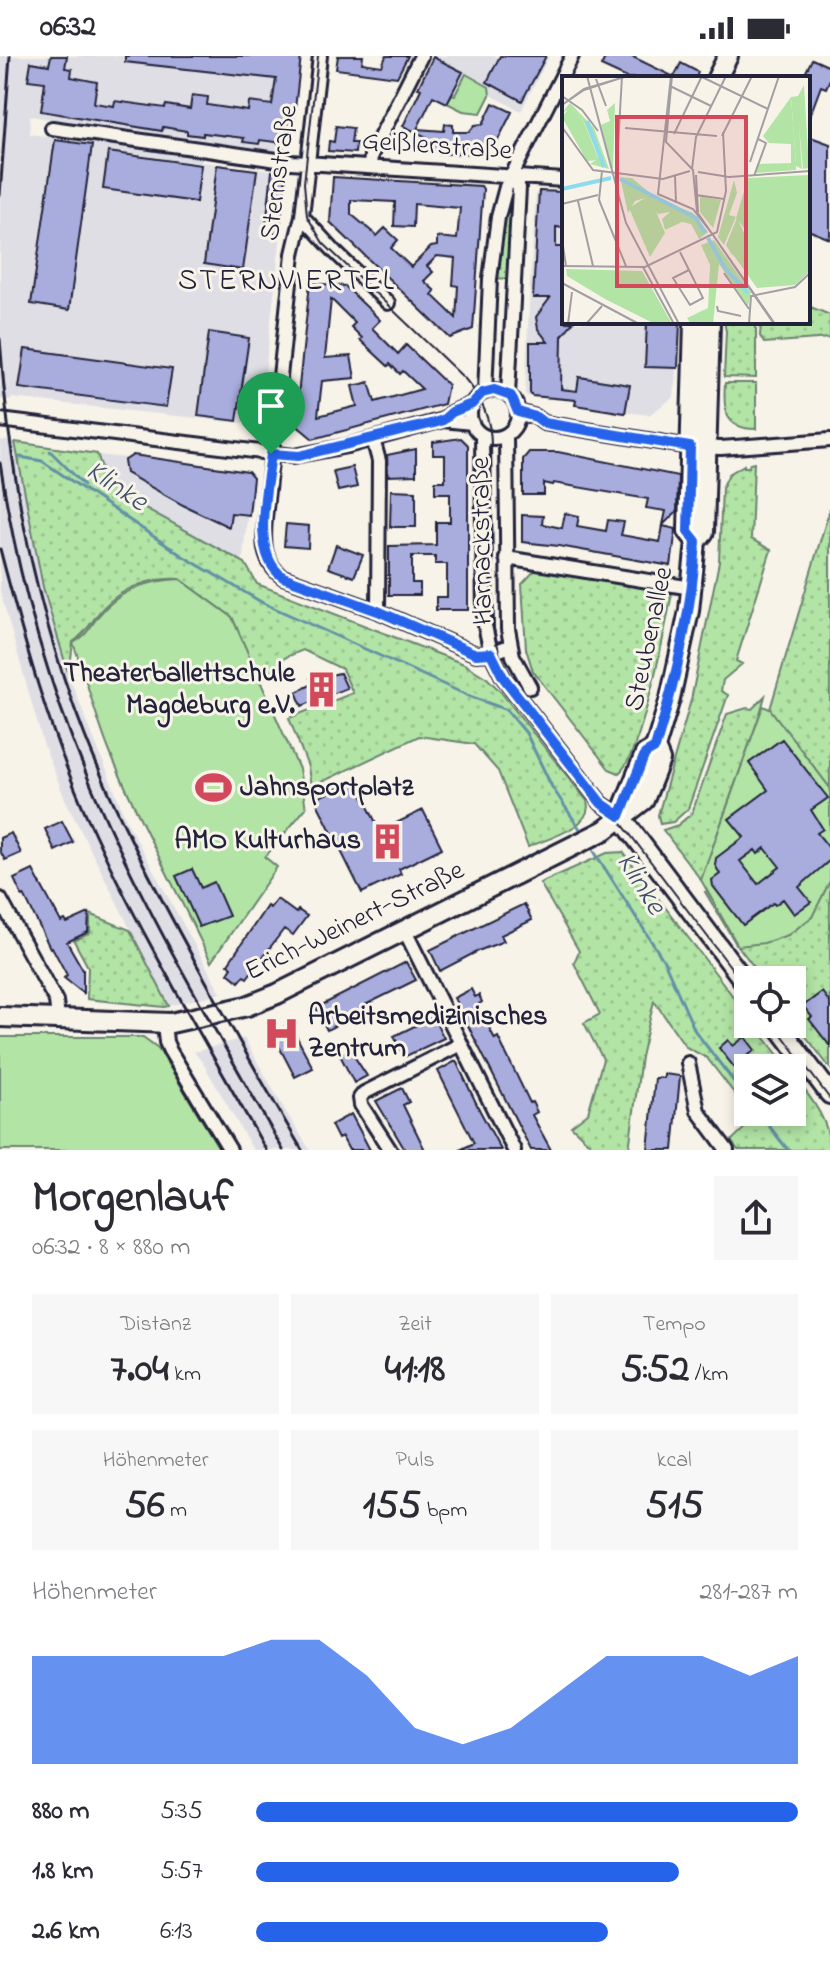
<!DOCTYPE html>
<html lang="de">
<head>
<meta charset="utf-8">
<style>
	:root { --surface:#fff; --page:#f7f7f7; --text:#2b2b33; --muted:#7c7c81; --accent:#2563eb }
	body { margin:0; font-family:"Indie Flower",sans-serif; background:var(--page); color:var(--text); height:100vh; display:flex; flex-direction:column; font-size:30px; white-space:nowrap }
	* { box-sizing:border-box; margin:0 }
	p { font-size:26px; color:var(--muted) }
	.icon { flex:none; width:44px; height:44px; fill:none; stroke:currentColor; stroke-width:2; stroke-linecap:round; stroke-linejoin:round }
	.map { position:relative; height:1094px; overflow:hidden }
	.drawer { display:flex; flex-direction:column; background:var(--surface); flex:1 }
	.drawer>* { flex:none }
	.controls { position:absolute; left:734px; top:910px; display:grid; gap:16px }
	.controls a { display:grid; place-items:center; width:72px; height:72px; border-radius:0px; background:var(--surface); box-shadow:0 4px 12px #0003; font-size:40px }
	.pin { position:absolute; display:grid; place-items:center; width:68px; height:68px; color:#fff; margin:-82px -34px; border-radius:50% 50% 50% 0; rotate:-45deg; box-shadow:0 0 8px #0007 }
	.pin .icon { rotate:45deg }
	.round { display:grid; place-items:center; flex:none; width:84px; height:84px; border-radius:0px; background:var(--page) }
	.head { display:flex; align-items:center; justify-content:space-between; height:136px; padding:0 32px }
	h1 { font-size:44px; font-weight:700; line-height:60px }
	.figures { display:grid; grid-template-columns:repeat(3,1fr); gap:12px; height:136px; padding:8px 32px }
	.figures div { display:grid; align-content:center; border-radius:0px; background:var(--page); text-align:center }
	.figures b { font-size:40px; font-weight:700 }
	.figures small { font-size:22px; font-weight:400 }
	.figures p { font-size:22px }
	.chart { height:224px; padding:16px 32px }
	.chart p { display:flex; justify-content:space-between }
	.chart svg { width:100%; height:144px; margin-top:8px; fill:var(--accent); opacity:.7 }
	ul { padding:0 32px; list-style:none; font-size:26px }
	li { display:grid; grid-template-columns:128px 96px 1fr; align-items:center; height:60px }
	li i { height:20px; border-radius:10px; background:var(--accent) }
	.status { display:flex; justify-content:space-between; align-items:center; height:56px; padding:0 40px; background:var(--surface); direction:ltr }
	.status svg { height:22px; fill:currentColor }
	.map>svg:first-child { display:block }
	.built { fill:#dfdee5 }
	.grass { fill:url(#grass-dots); stroke:#6a8370; stroke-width:2 }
	.garden { fill:#b2e4a5; stroke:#6a8370; stroke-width:2 }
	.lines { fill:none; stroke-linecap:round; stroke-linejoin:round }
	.stream { stroke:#6391a6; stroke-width:3 }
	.building { fill:#a8adde; stroke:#22223b; stroke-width:2; fill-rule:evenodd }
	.minor-casing { stroke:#22223b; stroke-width:18 }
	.secondary-casing { stroke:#22223b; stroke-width:24 }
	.minor { stroke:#f7f3e8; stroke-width:12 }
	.secondary { stroke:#f7f3e8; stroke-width:18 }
	.tram { stroke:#22223b; stroke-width:2 }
	.rail { stroke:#22223b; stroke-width:3 }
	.route-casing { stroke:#fff; stroke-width:16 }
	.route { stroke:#2563eb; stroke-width:10 }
	.labels { text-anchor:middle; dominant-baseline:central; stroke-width:6; stroke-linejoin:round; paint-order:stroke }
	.street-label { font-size:28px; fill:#22223b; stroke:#f7f3e8 }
	.poi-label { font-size:28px; font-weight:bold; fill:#22223b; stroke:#f7f3e8; text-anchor:end }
	.neighbourhood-label { font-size:30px; letter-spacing:2px; fill:#22223b; stroke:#f7f3e8 }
	.water-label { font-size:30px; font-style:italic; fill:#3d5068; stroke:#f7f3e8 }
	.inset-river { fill:none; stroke:#8edbed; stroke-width:4 }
	.inset-road { fill:none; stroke:#a29fa3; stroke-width:2 }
	.view { fill:#d1495b; fill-opacity:0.15; stroke:#d1495b; stroke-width:4 }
	.inset-edge { fill:none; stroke:#22223b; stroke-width:4 }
</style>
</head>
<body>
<div class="status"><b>06:32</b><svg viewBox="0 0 49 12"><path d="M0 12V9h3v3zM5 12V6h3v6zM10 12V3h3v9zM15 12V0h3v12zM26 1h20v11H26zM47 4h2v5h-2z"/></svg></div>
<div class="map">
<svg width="830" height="1094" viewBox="0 0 830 1094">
	<defs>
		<pattern id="grass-dots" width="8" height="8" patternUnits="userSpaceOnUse" patternTransform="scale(2)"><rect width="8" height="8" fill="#b2e4a5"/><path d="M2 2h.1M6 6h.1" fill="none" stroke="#99c38f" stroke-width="1.8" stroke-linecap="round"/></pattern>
	</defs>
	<rect width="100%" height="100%" fill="#f7f3e8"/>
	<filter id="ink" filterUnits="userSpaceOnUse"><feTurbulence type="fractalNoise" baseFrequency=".0125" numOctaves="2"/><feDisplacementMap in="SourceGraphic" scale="16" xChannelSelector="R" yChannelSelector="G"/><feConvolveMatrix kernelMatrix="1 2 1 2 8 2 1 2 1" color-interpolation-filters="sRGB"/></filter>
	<g filter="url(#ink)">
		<!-- built -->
		<path class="built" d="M0,0h301l-13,99 -258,-39v18l172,22 -1,6 87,10 -29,253 -247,-27 -1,2 -11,-1z
			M434,0h115l-28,55 -30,-16 -10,18 -18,-2 -45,-23z
			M539,135l25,1v130h116l-6,75 -25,18 -74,-10v-5l-48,-4 -2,-3 5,-111 6,-89z
			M0,384l15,2 28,145 26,89 59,148 93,169 -52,13 -104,-207 -22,-56 -43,-152z
			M60,395l181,19 11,4 -10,91 3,11z
			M244,982l42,74 24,38h-57l-50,-87 -9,-11z"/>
		<!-- grass -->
		<path class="grass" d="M507,142l7,1 -5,80 -15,-1z
			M808,250l22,9v23l-66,5 -4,-7 1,-14h47z
			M724,266h32v56l-32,-1 2,-46z
			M725,327h31v46c-32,0 -33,-20 -31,-46z
			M15,386l82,12 10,28 38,26 100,55 12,21 207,80 23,14 13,13 87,110c8,26 -41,38 -59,46l-30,-76 -24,-27 -55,-8 -108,51 -3,-20 -19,-49 64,-25 -11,-24 -39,-19 -17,7 -26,25 -28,-65 -52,-38c-28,-2 -57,8 -77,29 -11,12 -16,25 -30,34l-4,34 -26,-89z
			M754,406l-3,77 20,11 -35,111 6,3 -19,16 -2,11 7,4 -40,114 -15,13 -13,2 -2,-9 33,-115 28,-138 3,-74 7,-14 15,-9v2h5l1,-4z
			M830,452v280l-60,-79z
			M537,512l135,25c-6,32 -31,163 -53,180l-10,-4 -76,-98 -7,-22 -4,-65z
			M765,640l-5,18 -59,166 -38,-50 15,-5 14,-12 35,-99 20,-6 5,1z
			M623,796l125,164v8h6l34,44h-40v43l-41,-53 -21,-11 -32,-46 -13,56 -12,93h-37v-4l-21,-20 17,-13 15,-54 -19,-36 16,-9 -26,-51 5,-12 -39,-68 67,-30z
			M830,805v207l-38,-50v-38h-28l-26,-34 5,-2h-7l-31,-52z
			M90,858l40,16 39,76 -5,1 -77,-8 1,-32 -14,-26 16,-8z
			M792,1017c18,24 38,47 38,77h-92l-7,-9 23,-22 -5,-7h43z"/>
		<!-- garden -->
		<path class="garden" d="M466,18l23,13 1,8 -9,18 -18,-2 -16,-8 5,-9 3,1z
			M180,523l52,38 67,152 7,39 -41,49 12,10 -66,95c-33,-69 -70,-137 -100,-207 -15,-36 -24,-75 -38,-112 14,-7 17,-16 26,-28 21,-25 50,-35 81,-36z
			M763,650l7,3 60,79v93l-18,36 -24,18 -24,8 -26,3 -37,-66z
			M0,981h143l15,11 62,102h-220z"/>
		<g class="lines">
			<!-- stream -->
			<path class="stream" d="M50,395l34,34
				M20,401l22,4 139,94 82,48 206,93 38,14 19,23 26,54 30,45
				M590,789l74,116 31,70 53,69
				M758,1056l30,38"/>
		</g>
		<!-- building -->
		<path class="building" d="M51,0h16l-2,12 7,1 -1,8 26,5 -3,21 20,3 1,-5 50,7 1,-3 24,4 2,-14 16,2 -1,8 41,6 1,-9 23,3 4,-26 -151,-17v-6h176l-10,88 -31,-4 -1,4 -16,-2 1,-4 -41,-5v3l-16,-2v-3l-24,-4 -1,4 -121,-20 4,-29 -17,-2 3,-18 18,3z
			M338,0h25l-1,7 20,3 4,-10h22l-11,21 -61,-8z
			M500,0h46l-24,45 -35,-19z
			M606,0h25l43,21 7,-14 17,9 -2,6h-69l-26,-12z
			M433,1l30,15 -16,31 -14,-7 -16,33 27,2 1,-7 8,1v7h16l6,-7 8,-1 10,-21 19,9 -17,34 -7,1 -6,6 -43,1v-4h-13l1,-13 -24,-11 18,-37 -3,-1z
			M812,3l18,8v12l-4,9 -5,-2 -12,32 -1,-40h-5z
			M336,70l17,2 -2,15h5l-1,10 -27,-2 1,-10 5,1z
			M808,80l22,8v95l-22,-9z
			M55,84l37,5 -23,165 -38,-6z
			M108,96l93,13 -5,37 -93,-13z
			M217,109l40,5 -14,100 -39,-6z
			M272,115l11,1 3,5 -7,57 -9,-2 -4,-6z
			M333,121l148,9 2,3 -10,140 -23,9 -120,-116zM351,144l44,2 -1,24 19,1 1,-23 46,4 -3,31 -20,-2v9l-6,1 -20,20 -20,-19 7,-8 -13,-12 -8,8 -26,-22zM437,200l18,2 -2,27 5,1 -2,32 -24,-23 3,-4 -11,-10 9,-9 -6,-6z
			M539,135l25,1v36l-8,-1v20h8v75h9l-11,14 -1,53 16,2 2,-14 51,8 -5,28 -50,-8 1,-5 -44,-4 -2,-3v-51h18l-10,-13 -2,-12 14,-19h-17z
			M310,227l35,3 35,34 -8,8 26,26 8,-9 42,40 -4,19 -131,35 -18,-15zM331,243l24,24 -4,4 11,11 -2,2 28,26 2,-2 10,10 3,-3 19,18 -47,13 -6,-20 -7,2 -10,2 5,20 -39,10 4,-35 33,-3 -4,-22 -26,2z
			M647,266h33l-2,46 -33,-1z
			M209,276l40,6 -12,83 -39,-5z
			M25,293l147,20 -6,38 -147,-19z
			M461,382l7,7v165h-32v-13h11v-33h-12v-8h-23v27h8v12h-31v-49l47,-1v-23h14v-29h-15v-12h10v-26h-12v-13z
			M416,393v26l-28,1 -1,-21z
			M529,396h29l120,24 -1,35 -14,14 3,-14 -20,-3 2,-9 -94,-16 -1,2 -9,-2v12h-21v-36z
			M133,399l115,17 5,6 -4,37 -18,-2 -2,14 -46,-22 -57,-32 -2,-12z
			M352,411l5,20 -19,4 -5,-20z
			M391,434l25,1v36h-26z
			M565,457l14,3 -2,10 29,5 2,-11 16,2 -3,13 39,7 3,-16 13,3 -5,37 -112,-20 -37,-4v-27l21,1 -1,8 20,4z
			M286,468l23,2 -1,22 -24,-2z
			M336,489l27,10 -9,22 -26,-9z
			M324,616l1,4 15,-3 7,15 -45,18 -6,-14 17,-8 -3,-6z
			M782,683l46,59 -17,12 12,19 -6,4 13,16v11l-31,27 12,15 -17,12 -11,-15 -8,6 -2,-2 -30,22 -30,-39 -1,-6 8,-6 -5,-9 1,-7 28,-21 -15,-18 39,-29 -19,-27zM765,792l15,19 -22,17 -18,-23 15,-11 3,4z
			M355,724l25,51 43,-21 19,38 -43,21 2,5 -39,19 -47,-94z
			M62,765l11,21 -18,9 -10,-22z
			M11,777l10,20 -16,7 -5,-9v-13z
			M192,813l9,19 13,-6 15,34 -30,11 -23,-51z
			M33,814l28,52 4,-2 2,3 22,-10 -1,19 -21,10 16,28v23l-19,-15 3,-3 -15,-28 -2,1 -26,-53 -2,1 -8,-17z
			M277,843l19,14 2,-3 9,6 -14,19 -9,-6 -37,49 -3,-2 -5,6 -11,-9 4,-6 -4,-3 39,-58 3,2z
			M524,848l8,16 -31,15 3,6 -26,10 -38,20 -10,-21z
			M406,906l10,18 -51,25 1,3 -39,22 -11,-22z
			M471,933l4,8 4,-2 3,7 -5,3 18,34 3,-2 32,66 2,-1 5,10 -5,3 19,35h-20l-77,-152z
			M822,936l8,11v43l-21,-27 3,-2 -9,-11z
			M433,961l11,21 -40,19 -10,-21z
			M290,968l23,44 -18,9 -23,-44z
			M745,981l10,13 -21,17 -15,-19 9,-8 5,6z
			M350,994l17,26 -13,7 -14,-28z
			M456,1005l24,50 21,39h-41l14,-7 -36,-72z
			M664,1018l16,2 -7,74h-25l7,-72h9z
			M402,1032l7,14 -6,3 22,45h-20l-29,-49z
			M351,1058l19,36h-21l-7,-13 -4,2 -7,-14z"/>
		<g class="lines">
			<defs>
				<path id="minor" d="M320,0l-18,160 -9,38 -28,264c-2,23 -3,44 18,59l95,34 98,43 15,-1 19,-7
					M52,72l239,34 273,18
					M370,111l1,-12 50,-99
					M302,160l34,37 52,50
					M470 358a24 24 0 1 1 48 0a24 24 0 1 1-48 0Z
					M485,336l5,-113 8,-62 8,-30 66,-131
					M508,338l11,-206 -7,-11
					M518,356l18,5 8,6 146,24 31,1 109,-8
					M0,364l294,36 53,-10 96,-26 29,3
					M443,364l9,-8 20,-8
					M482,379l2,186 7,32 12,24 98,126 19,13
					M506,379l2,194 5,27 17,31
					M373,383l6,22 -1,150
					M506,502l186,30
					M0,843l56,102 2,17
					M405,875l109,219
					M164,967l2,19 4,9 60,99
					M688,1007l10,48 29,39
					M390,1094l-29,-45 -1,-7 4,-5 97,-49"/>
				<path id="secondary" d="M717,22l11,-22
					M694,266l-6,209 8,10
					M620,760l25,-62 10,-6 15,-49 19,-88 7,-70 8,-9 6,-210
					M620,760l128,170
					M0,961l171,6 76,-17 30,-12 328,-164 39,-30 16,-40 -5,-12
					M777,968l53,70"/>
			</defs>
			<!-- minor casing -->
			<use href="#minor" class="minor-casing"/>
			<!-- secondary casing -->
			<use href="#secondary" class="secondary-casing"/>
			<!-- minor -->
			<use href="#minor" class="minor"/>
			<!-- secondary -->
			<use href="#secondary" class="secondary"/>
			<!-- tram -->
			<path class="tram" d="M318,0l-14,127 3,33 16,27 142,136c17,19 26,40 26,66l3,184 6,27 10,20 238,314
				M774,968l56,75"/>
			<!-- rail -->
			<path class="rail" d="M0,139l10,-139
				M0,283c9,136 35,270 85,397 31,79 71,154 112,229 34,62 69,124 105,185
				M0,407c17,112 48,223 93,327 53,125 124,242 190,360
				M0,493c24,92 49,183 88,270 51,114 117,222 178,331"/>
		</g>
	</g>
	<g class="lines" filter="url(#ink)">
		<defs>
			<path id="route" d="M494,334l17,6 7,16 18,5 8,6 146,24 -2,84 8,10c-4,71 -20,139 -41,207l-10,6 -25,62 -19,-13 -98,-126 -12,-24 -15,1 -98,-43 -95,-34c-33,-23 -16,-88 -12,-123l28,2 135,-33 9,-3 9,-8 20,-8 10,-11z"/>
		</defs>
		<!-- route casing -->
		<use href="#route" class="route-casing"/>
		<!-- route -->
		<use href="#route" class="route"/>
	</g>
	<!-- icons -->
	<defs>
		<symbol id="building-bare" viewBox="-9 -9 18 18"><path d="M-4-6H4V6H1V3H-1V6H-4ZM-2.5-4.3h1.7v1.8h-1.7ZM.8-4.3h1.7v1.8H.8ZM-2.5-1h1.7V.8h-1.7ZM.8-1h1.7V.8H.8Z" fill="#d1495b" stroke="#f7f3e8" stroke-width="2.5" paint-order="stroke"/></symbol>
		<symbol id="stadium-bare" viewBox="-9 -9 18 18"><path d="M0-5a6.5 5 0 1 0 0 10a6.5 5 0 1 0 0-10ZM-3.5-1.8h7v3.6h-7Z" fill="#d1495b" stroke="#f7f3e8" stroke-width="2.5" paint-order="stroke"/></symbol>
		<symbol id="hospital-bare" viewBox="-9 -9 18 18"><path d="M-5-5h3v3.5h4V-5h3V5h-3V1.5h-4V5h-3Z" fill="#d1495b" stroke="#f7f3e8" stroke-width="2.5" paint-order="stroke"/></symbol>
	</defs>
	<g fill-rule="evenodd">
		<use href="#building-bare" x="296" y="608" width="51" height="51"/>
		<use href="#stadium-bare" x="188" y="706" width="51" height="51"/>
		<use href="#building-bare" x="362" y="760" width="51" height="51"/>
		<use href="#hospital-bare" x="256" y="952" width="51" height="51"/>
	</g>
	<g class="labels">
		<!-- street labels -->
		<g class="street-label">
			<text transform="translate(437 91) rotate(4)">Geißlerstraße</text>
			<text transform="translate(280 117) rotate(-82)">Sternstraße</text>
			<text transform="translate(483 485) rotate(-91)">Harnackstraße</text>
			<text transform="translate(650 583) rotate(-78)">Steubenallee</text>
			<text transform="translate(355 866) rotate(-26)">Erich-Weinert-Straße</text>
		</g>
		<!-- poi labels -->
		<g class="poi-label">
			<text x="295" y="618">Theaterballettschule<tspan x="295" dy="32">Magdeburg e.V.</tspan></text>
			<text x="240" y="732" text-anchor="start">Jahnsportplatz</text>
			<text x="361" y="785">AMO Kulturhaus</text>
			<text x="308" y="961" text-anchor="start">Arbeitsmedizinisches<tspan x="308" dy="32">Zentrum</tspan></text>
		</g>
		<!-- neighbourhood labels -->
		<g class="neighbourhood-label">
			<text x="287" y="226">STERNVIERTEL</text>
		</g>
		<!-- water labels -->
		<g class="water-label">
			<text transform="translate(116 431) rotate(34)">Klinke</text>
			<text transform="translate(640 828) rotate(58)">Klinke</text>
		</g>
	</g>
	<!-- overview -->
	<g transform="translate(562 20)">
		<rect width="248" height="248" fill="#f7f3e8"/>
		<path d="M242,9l5,83 -6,1 -4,-42 3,42 -6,-3v4l-40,3 1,-9 39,-1 -5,-66 7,-1zM8,27l24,25 15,41 -19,-5 9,-6 -17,-40 -11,-10 -9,5zM248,99v96l-15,14 -38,3 -30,-42 21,-13 -12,-15 12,-40zM58,101l12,1 25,21 36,14 15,19 -9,7 -8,-15 -9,-2 -17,8 -3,-11 8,-7 -12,2 -13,-16 -10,3 -7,12zM172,104l3,13 -8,22 7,2 -12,28 -6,-8zM138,120l21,4 -8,28 -13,-16zM152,164l37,53 -3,13 -29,-42 -6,60h-22l-4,-6 21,-10 2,-43 -9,-20z" fill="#b2e4a5"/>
		<path d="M229,21l5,66 -5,1v-20l-22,-1 -6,-7z" fill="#b2e4a5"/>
		<path d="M53,27l-2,65h-2l-10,-43 9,-4 -3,-11zM8,31l12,11 17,42 -12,1 -25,-44zM83,122l8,6 12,29 -15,24 -21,-49zM175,142l11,23 -5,9 -11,5 -6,-10zM4,193l76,2 30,53h-17l-50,-25 -38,-23z" fill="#b2e4a5"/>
		<path class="inset-river" d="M25,45l17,46M58,103l76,39 9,15M0,113l49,-11M146,162l17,30 23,25"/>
		<path class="inset-road" d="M25,0l39,147 53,101M109,0l-13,118 35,15 20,26M110,0l-6,66 27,28 4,42 78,112M138,0l68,33M34,3l10,27M108,10l41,20M0,20l20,14 16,21M0,29l22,-16 44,-13M0,29l22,-15 43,-14M0,51l31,43 70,9 27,-8M63,52l92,8M112,58l28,-58M160,60l30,-60M188,86l29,-86M55,89l5,-89M130,93l4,-32 30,-61M40,95l-3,29 27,66M136,96l31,5 81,-6M134,99l2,37M113,100l1,27M192,100l12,-33 -8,-4M134,119l28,4M16,125l15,65M0,128l36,-9M151,159l61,89M0,163l4,27M118,176l23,46 -13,7 -17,-27 16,-8M0,190l83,1 72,-35 9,-41 -3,-59M81,191l31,57M162,197l25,36M0,207l77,41M155,230l1,5 23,5M6,248l4,-32M24,248l16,-18M187,248l2,-28 44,-9 15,-14"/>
		<path class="view" d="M55,41h129v169h-129z"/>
		<rect width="248" height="248" class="inset-edge"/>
	</g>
</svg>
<div class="controls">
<a><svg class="icon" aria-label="locate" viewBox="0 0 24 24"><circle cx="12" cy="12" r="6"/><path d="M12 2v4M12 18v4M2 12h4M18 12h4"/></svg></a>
<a><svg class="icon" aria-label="layers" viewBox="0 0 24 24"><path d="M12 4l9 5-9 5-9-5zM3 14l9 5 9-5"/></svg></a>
</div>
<div class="pin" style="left:271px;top:398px;background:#1e9e55"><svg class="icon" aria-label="arrive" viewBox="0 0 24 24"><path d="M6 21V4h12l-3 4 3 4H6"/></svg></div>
</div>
<section class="drawer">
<div class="head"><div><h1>Morgenlauf</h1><p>06:32 · 8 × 880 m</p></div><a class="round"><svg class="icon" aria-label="share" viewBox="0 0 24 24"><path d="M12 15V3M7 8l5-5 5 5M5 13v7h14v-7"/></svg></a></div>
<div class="figures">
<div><p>Distanz</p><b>7.04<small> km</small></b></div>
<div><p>Zeit</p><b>41:18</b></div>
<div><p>Tempo</p><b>5:52<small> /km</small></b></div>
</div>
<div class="figures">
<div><p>Höhenmeter</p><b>56<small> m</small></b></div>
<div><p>Puls</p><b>155<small> bpm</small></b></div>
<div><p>kcal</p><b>515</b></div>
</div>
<div class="chart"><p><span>Höhenmeter</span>281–287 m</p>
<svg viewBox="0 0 160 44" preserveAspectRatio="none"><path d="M0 44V11L10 11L20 11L30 11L40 11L50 6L60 6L70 17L80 33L90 38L100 33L110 22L120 11L130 11L140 11L150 17L160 11V44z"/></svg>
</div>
<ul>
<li><b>880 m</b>5:35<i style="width:100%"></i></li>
<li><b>1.8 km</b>5:57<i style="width:78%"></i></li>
<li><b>2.6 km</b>6:13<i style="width:65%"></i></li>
</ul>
</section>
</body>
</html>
